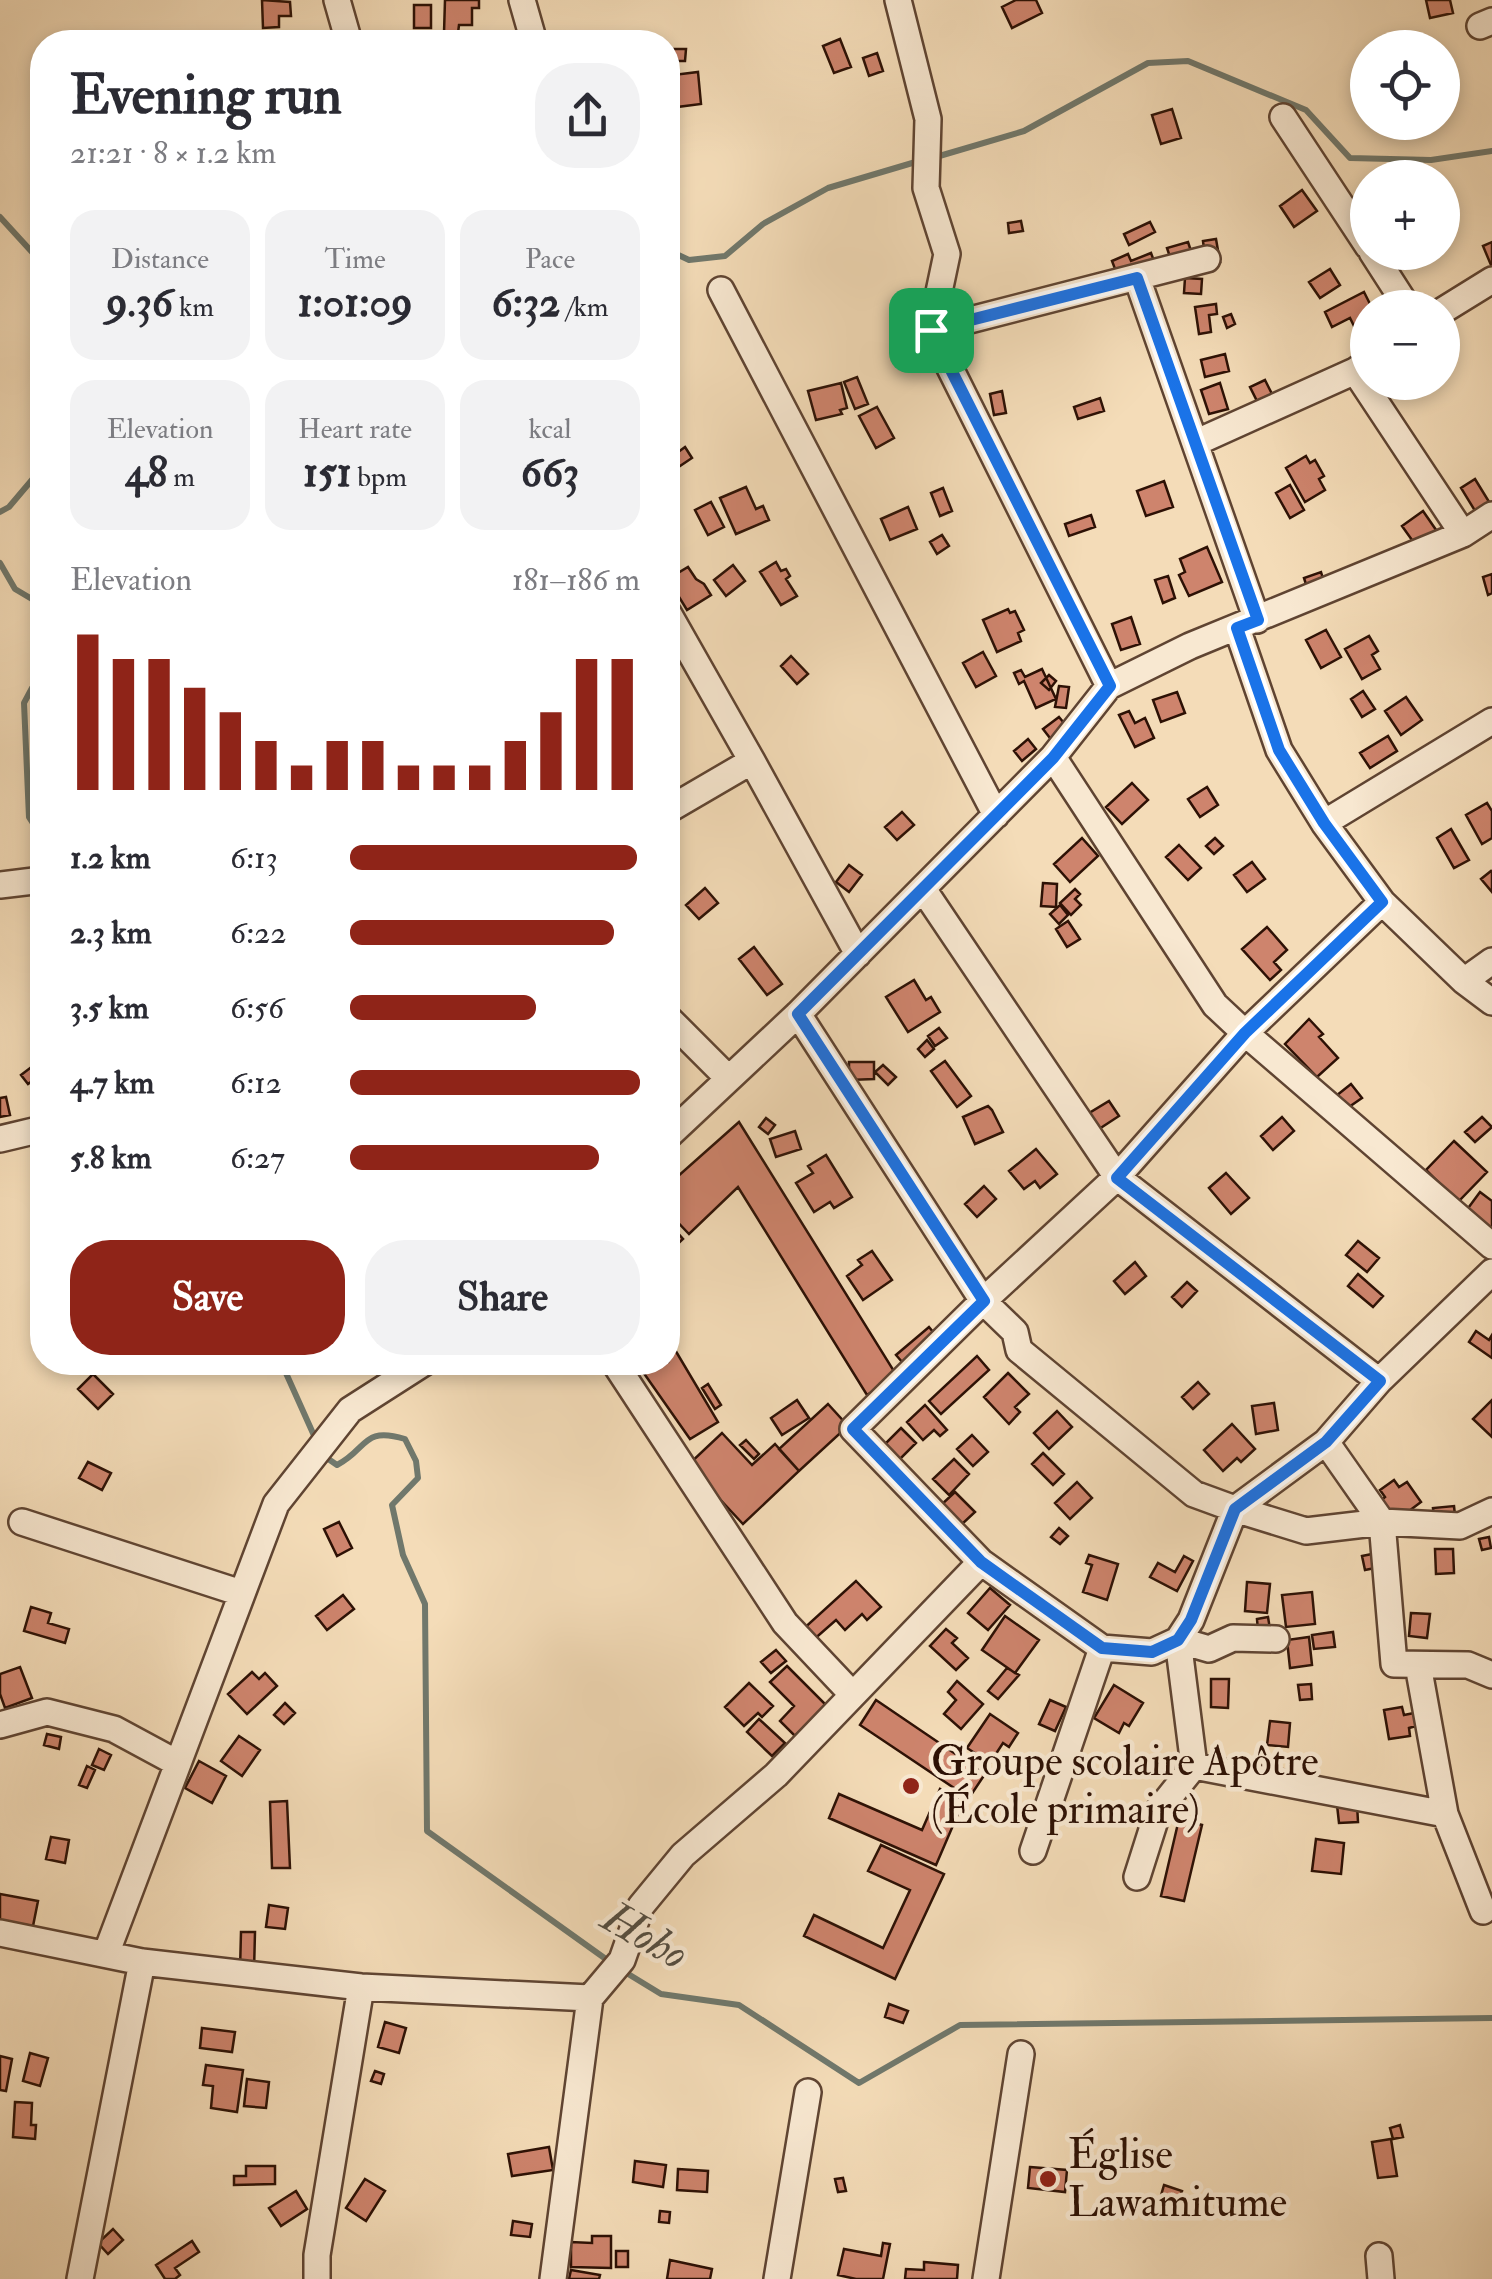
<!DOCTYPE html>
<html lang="en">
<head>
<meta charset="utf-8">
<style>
	:root { --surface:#fff; --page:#f2f2f3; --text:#2b2b33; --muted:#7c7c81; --accent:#8f2418 }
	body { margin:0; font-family:"IM FELL Double Pica",serif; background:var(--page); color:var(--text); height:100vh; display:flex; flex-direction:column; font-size:38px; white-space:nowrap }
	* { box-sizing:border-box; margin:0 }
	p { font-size:32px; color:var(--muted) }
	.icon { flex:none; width:55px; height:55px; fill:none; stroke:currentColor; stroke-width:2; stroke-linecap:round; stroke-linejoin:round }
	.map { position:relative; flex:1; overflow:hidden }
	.drawer { position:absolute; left:30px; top:30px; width:650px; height:1345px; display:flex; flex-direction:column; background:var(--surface); border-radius:40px; box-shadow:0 5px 15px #0003 }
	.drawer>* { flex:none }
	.fabs { position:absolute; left:1350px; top:30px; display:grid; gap:20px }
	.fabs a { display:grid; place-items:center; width:110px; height:110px; border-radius:50%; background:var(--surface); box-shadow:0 5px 15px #0003; font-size:50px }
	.pin { position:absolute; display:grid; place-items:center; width:85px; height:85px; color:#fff; margin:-42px; border-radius:20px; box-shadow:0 5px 15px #0006 }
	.round { display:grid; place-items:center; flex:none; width:105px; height:105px; border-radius:40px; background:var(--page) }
	.head { display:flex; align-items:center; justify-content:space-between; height:170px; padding:0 40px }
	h1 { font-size:55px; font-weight:800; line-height:75px }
	.stats { display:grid; grid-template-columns:repeat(3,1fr); gap:15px; height:170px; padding:10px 40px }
	.stats div { display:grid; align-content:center; border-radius:25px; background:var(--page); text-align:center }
	.stats b { font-size:42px; font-weight:800 }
	.stats small { font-size:28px; font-weight:400 }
	.stats p { font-size:28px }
	.chart { height:280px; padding:20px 40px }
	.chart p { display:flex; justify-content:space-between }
	.chart svg { width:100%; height:180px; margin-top:10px; stroke:var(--accent); stroke-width:6 }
	.action { display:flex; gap:20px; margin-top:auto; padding:20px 40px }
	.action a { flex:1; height:115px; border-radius:40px; background:var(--accent); color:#fff; font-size:40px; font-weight:800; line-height:115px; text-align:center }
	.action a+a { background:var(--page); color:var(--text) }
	ul { padding:0 40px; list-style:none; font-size:32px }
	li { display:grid; grid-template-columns:160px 120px 1fr; align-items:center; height:75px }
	li i { height:25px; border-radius:12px; background:var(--accent) }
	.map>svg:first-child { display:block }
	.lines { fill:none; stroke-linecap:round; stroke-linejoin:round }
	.stream { stroke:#70786c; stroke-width:6 }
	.building { fill:#ce846d; stroke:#2d1105; stroke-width:2.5 }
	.minor-casing { stroke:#5f4432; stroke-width:30 }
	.minor { stroke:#f8e8d1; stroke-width:25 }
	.route-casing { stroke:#fff; stroke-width:20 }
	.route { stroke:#1a73e8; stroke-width:12 }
	.poi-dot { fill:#8f2418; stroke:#f8e8d1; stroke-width:4 }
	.labels { text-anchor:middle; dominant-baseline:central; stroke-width:9; stroke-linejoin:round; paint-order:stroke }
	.poi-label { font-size:42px; fill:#2d1105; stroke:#f8e8d1; text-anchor:start }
	.water-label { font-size:45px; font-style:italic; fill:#544d41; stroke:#f8e8d1 }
</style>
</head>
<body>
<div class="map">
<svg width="1492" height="2279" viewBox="0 0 1492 2279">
	<rect width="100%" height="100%" fill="#f4dcb8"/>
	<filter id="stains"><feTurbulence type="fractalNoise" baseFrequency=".002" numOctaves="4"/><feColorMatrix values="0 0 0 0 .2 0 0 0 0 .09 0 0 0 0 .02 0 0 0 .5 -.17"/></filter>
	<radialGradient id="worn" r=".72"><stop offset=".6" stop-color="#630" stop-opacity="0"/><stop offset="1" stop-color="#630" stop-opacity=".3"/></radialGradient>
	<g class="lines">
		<!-- stream -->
		<path class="stream" d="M936,157l88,-26 124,-68 40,-2 118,49 44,48 81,2 61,-9
			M0,217l42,46
			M668,250l21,10 36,-4 38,-32 65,-36 91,-27
			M0,512l9,-5 33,-39
			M0,563l15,26 27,16
			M42,681l-10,7 -8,15 5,114 13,20
			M281,1362l35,78
			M324,1456l13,9c31,-16 25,-39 68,-26l11,22 2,17 -26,27 11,50 22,49 2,227 183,131
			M620,1969l41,25 78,11 120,78 101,-58 532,-7"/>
	</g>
	<!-- building -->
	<path class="building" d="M262,0l28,2 1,14h-12v11l-16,1z
		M445,0h34v8h-7v17h-13l-1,8h-14z
		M1016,0h20l6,13 -30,15 -10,-21z
		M1426,0h24l3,13 -23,5z
		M414,5h17v23h-17z
		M840,39l11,28 -17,6 -11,-27z
		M668,49h18l-1,12h-17z
		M877,53l6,18 -14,5 -6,-18z
		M698,72l3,32 -24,3 -4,-32z
		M1172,109l9,29 -20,6 -9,-29z
		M1302,190l15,21 -23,16 -14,-21z
		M1021,221l2,10 -14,2 -1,-10z
		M1150,222l5,10 -26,13 -5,-11z
		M1216,239l4,23 -14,2 -3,-23z
		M1188,242l4,12 -16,21 -9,-27z
		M1492,242v23h-1l-8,-19z
		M1151,253l6,16 -37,13 -8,-21 16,-7 3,7z
		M1330,269l10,16 -20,13 -11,-16z
		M1185,278l17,1 -1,15 -17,-1z
		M913,291l10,28 -19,6 -10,-27z
		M1364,292l8,16h-4v14l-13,6 -5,-10 -18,9 -7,-15z
		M1216,304l1,10 -8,1 2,17 -12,2 -4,-27z
		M1231,314l4,10 -8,4 -4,-11z
		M1225,354l4,17 -24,6 -4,-17z
		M857,377l11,27 -13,5 -11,-27z
		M1265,380l10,20 -15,7 -10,-20z
		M841,383l6,25 -7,2 2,4 -26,6 -8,-29z
		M1220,383l8,26 -19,5 -8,-24z
		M1002,391l4,22 -12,2 -4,-21z
		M1100,398l4,13 -26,8 -4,-12z
		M877,407l17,31 -18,10 -17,-32z
		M685,447l7,11 -15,10 -7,-10z
		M1306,456l4,7 5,-3 9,16 -5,3 6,11 -20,12 -19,-34z
		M1475,479l16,26 -14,9 -16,-26z
		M1164,481l9,26 -27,9 -9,-25z
		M1290,485l14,25 -14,8 -14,-25z
		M746,487l10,22 7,-3 6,14 -33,14 -16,-36z
		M943,488l9,23 -12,5 -9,-23z
		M711,502l13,25 -16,8 -13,-25z
		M908,507l9,22 -27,11 -9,-21z
		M1423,511l20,29 -21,14 -20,-28z
		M1091,515l4,12 -26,9 -4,-12z
		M942,535l7,11 -12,8 -7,-12z
		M1207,547l15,35 -33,14 -10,-21 6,-3 -5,-13z
		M776,562l5,9 5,-2 4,7 -4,3 11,17 -16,9 -21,-33z
		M733,565l12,16 -19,15 -12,-16z
		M688,567l8,12 8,5 7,11 -24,15 -19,-31z
		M1321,572l6,20 -17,5 -6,-19z
		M1492,574v19l-4,2 -5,-18z
		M1168,576l7,22 -12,5 -8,-23z
		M1008,609l2,4 5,-2 9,19 -6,3 3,8 -24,11 -14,-32z
		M1131,617l9,27 -19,6 -9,-26z
		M1326,630l15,27 -20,11 -15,-28z
		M1369,636l9,15 -6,4 8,14 -18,10 -17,-30z
		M983,652l13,24 -20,11 -13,-24z
		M791,656l17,18 -11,10 -16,-18z
		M1042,669l14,30 -20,9 -12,-27 -5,3 -5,-11 7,-3 4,7z
		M1049,675l7,6 -7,9 -8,-7z
		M1059,686l10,1 -3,21 -11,-1z
		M1363,691l12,18 -13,8 -11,-18z
		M1177,692l8,21 -24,9 -8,-22z
		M1406,697l16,23 -21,15 -16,-24z
		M1129,711l6,12 10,-5 9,20 -19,9 -16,-32z
		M1059,717l10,12 -16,13 -10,-13z
		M1388,736l9,15 -27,17 -10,-15z
		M1028,739l8,10 -14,12 -8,-10z
		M1132,783l16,17 -26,24 -16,-17z
		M1207,787l11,18 -18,12 -12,-18z
		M1487,803l5,8v27l-10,6 -16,-29z
		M902,812l12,13 -17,15 -12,-13z
		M1451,829l18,31 -15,8 -17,-30z
		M1082,838l16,18 -28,26 -16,-18z
		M1215,838l8,8 -9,8 -8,-8z
		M1179,845l22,23 -13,12 -22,-23z
		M1252,862l13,17 -18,13 -13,-17z
		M849,865l13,10 -13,17 -13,-10z
		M1491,871l1,1v20l-11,-13z
		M1043,883l14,1 -1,23 -15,-1z
		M705,888l13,15 -19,16 -13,-14z
		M1075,889l5,5 -5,5 6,6 -10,10 -11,-12z
		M1060,905l8,10 -9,9 -9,-10z
		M1068,921l12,18 -13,8 -11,-18z
		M1267,927l20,23 -13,12 7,8 -11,10 -28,-31z
		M754,947l28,37 -15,11 -28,-36z
		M914,980l12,20 5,-3 9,15 -32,20 -22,-35z
		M1309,1019l14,15 -4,3 19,21 -21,19 -32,-33z
		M939,1028l8,10 -12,8 -7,-10z
		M927,1040l7,9 -9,8 -7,-8z
		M945,1061l26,35 -14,11 -26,-36z
		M38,1062l4,7v5l-14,10 -7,-9z
		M849,1062h25v17l-25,1z
		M883,1065l13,12 -8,8 -13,-13z
		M1351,1084l11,14 -16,11 -10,-13z
		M6,1097l4,18 -10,2v-19z
		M1109,1101l10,15 -23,15 -10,-16z
		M988,1106l4,4 11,22 -28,12 -12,-27z
		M1282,1117l12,14 -21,19 -12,-14z
		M1482,1117l10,10 -17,15 -10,-10z
		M766,1118l9,7 -7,9 -9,-7z
		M739,1122l158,254 -30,19 -129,-208 -49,47 -21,-22v-27z
		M795,1131l6,18 -25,8 -6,-18z
		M1454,1141l33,31 -29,30 -32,-32z
		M1036,1149l21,25 -17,14 -5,-7 -11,8 -15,-18z
		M826,1155l26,42 -18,11 -4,-6 -16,10 -18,-29 17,-10 -5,-7z
		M1226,1173l23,25 -18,16 -22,-26z
		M984,1186l12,13 -19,18 -12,-13z
		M1480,1192l12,9v36l-29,-22z
		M668,1222l15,17 -15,14z
		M1358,1241l21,17 -12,14 -21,-17z
		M872,1251l20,29 -29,20 -16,-24 15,-11 -4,-5z
		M1135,1262l11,14 -21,18 -11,-13z
		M1358,1274l25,22 -10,11 -25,-21z
		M1187,1282l10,9 -15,16 -10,-10z
		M929,1327l14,17 -33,27 -14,-16z
		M1476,1331l13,9 3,-5v23l-23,-16z
		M668,1338l50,84 -28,17 -54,-77h32z
		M977,1356l12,14 -48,44 -12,-13z
		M1008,1373l21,21 -14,13 5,5 -11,12 -25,-27z
		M93,1374l20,20 -15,15 -20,-20z
		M1198,1382l11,12 -16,15 -11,-12z
		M708,1384l13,21 -6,4 -13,-21z
		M797,1400l12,18 -27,17 -11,-17z
		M1492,1400v37l-19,-18z
		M1274,1403l4,27 -22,4 -4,-28z
		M828,1404l20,22 -49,45 -20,-22z
		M925,1405l22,25 -7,6 -6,-6 -11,10 -16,-18z
		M1057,1411l15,16 -23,22 -15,-16z
		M1232,1424l23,25 -14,13 -4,-4 -14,13 -19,-21z
		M901,1428l15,15 -21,21 -15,-15z
		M722,1433l30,32 23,-21 24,27 -56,53 -55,-59z
		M972,1435l16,17 -15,14 -16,-17z
		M746,1440l13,14 -5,5 -14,-14z
		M1043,1453l21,21 -11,11 -21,-21z
		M954,1459l15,15 -20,21 -16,-16z
		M88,1462l23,11 -9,17 -23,-12z
		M1394,1480l5,7 8,-5 14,20 -28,21 -15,-20 7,-6 -5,-7z
		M1077,1482l15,16 -22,21 -15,-16z
		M955,1492l20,20 -14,13 -20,-20z
		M1454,1506l3,29 -21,1 -3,-28z
		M339,1522l13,26 -15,8 -13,-27z
		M1059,1528l9,8 -8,8 -9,-7z
		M1489,1537l2,11 -9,2 -3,-11z
		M1435,1549h18l1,24 -18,1z
		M1372,1554l3,14 -10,2 -3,-14z
		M1089,1555l29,9 -11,36 -24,-8 9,-27 -6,-2z
		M1184,1556l9,5 -16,30 -27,-14 8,-14 17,9z
		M856,1581l25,26 -14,13 -5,-6 -17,16 -9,-10 -25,22 -10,-11z
		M1247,1582l23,2 -3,29 -22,-2z
		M990,1588l20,17 -22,25 -20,-17z
		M1312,1592l3,32 -29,3 -4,-32z
		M343,1595l11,14 -27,21 -11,-14z
		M31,1607l20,6 -3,10 21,6 -4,14 -41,-12z
		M1411,1613l19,1 -3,24 -18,-2z
		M1005,1616l34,24 -24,33 -33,-23z
		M1268,1617l2,12 -12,2 -1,-12z
		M946,1629l11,9 -5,5 16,15 -12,12 -26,-24z
		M1333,1632l2,15 -21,2 -2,-14z
		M1309,1637l3,28 -22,3 -3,-28z
		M776,1650l10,11 -15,12 -10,-11z
		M787,1666l39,39 -31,31 -15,-15 14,-15 -24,-24z
		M20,1667l12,31 -27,10 -5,-14v-20z
		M1007,1668l12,7 -21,24 -10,-8z
		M252,1672l7,7 6,-6 12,13 -30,28 -19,-20z
		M1211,1679h18l-1,29 -17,-1z
		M957,1681l26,23 -22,25 -17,-15 12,-14 -8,-8z
		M749,1683l24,23 -11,11 -4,-4 -14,13 -19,-19z
		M1311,1684l1,15 -12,1 -2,-15z
		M1114,1685l29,18 -14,23 -5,-3 -5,10 -25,-15z
		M876,1700l109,74 -16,24 -109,-73z
		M1050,1700l16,7 -11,24 -16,-7z
		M285,1703l10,10 -11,11 -10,-9z
		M1402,1707l2,8 10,-2 2,13 -7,2 1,8 -21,3 -5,-29z
		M990,1714l28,19 -9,14 -6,-4 -13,20 -23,-15z
		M759,1719l26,24 -13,13 -25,-24z
		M1270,1721l20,2 -2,24 -21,-2z
		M47,1734l14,3 -2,12 -15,-4z
		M239,1736l21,14 -18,26 -21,-15z
		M99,1749l12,6 -7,15 -12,-5z
		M1169,1754l13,6 -6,15 -13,-6z
		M199,1761l27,15 -14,27 -27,-15z
		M87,1766l8,4 -8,18 -8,-3z
		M940,1789l24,11 -28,65 -107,-47 10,-24 83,36z
		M287,1801l3,67h-18l-2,-66z
		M1357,1804l1,18 -19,1 -2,-18z
		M1179,1819l23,6 -18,76 -23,-5z
		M51,1837l18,3 -4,23 -19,-4z
		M1316,1839l28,4 -3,31 -29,-3z
		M881,1845l63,29 -49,105 -91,-43 10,-21 69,33 27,-58 -42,-19z
		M0,1894l38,7 -5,25 -33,-5z
		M269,1905l19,3 -3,21 -19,-2z
		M241,1932h14l-1,39 -14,-1z
		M889,2004l19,7 -5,12 -18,-6z
		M385,2022l21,6 -7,25 -21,-6z
		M202,2028l33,4 -3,20 -32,-4z
		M30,2053l18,5 -8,28 -17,-5z
		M0,2056l12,3 -6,32 -6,-1z
		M206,2065l37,5 -6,42 -26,-4 2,-22 -10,-1z
		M375,2071l9,3 -3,10 -10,-3z
		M247,2079l22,3 -3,26 -22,-2z
		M15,2102l17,1 -1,22h5l-1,14 -22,-2z
		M1400,2125l3,12 -10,2 -3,-11z
		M1391,2139l6,37 -19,2 -6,-36z
		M549,2147l4,23 -41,6 -4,-22z
		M635,2161l31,4 -3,22 -30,-5z
		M246,2166h29v18l-41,1v-9h12z
		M1030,2167l37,3 -2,22 -37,-4z
		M678,2169l30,2 -1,21 -30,-2z
		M843,2178l3,13 -8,1 -3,-13z
		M365,2179l20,12 -19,30 -20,-13z
		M1164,2185l18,6 -4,13 -18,-5z
		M296,2191l11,18 -26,17 -12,-18z
		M660,2211l10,1 -1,11 -10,-1z
		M513,2221l19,3 -2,13 -19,-2z
		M113,2229l10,11 -15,14 -10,-11z
		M592,2236h19v32l-40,-1v-25l21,1z
		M192,2241l7,11 -24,16 5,7 -5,4h-10l-9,-14z
		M883,2243l7,1 -7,35h-27l-18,-4 6,-26 37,7z
		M616,2251h12v16h-12z
		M670,2260l42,9 -2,10h-43z
		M924,2262l34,3 -1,14h-52l1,-10 18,1z
		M571,2270l29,5 -1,4h-30z"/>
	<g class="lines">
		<defs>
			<path id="minor" d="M337,0l12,42
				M522,0l12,42
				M898,0l30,119 -2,69 21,66 -16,76 178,356
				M1480,26l12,-5
				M1283,117l85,129
				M1372,252l36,56
				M1137,278l120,342
				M721,290l275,525
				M1442,311l50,-31
				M931,330l276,-71
				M1355,371l108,163
				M1195,443l160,-72 12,-8
				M668,613l84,148 106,193
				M1237,628l42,122 45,73 58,79 82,79 28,21
				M1053,757l162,248 30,28 247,213
				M668,810l84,-49
				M1324,823l168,-102
				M0,885l42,-5
				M923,889l194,288 262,204
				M1382,902l-137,131 -128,144 -134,124 -130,128 128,133 121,86 50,4 26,-12 13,-20 44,-111 91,-67 53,-61 113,-109
				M1464,981l28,-20
				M798,1014l185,287 32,31 4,18 175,144 41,15 71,22 76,-9 78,4 32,-15
				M668,1018l60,60
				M668,1136l130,-122 255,-257 56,-71 81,-40 273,-112 29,-19
				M0,1139l42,-10
				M614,1362l171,261 68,72
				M1326,1442l56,80 12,142 74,1 24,10
				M22,1522l219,71
				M1276,1639l-43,-1 -24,11 -31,-9 16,126 251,48
				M1418,1665l27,149 38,97
				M0,1725l47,-13 67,17 63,34
				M1033,1851l69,-203
				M1137,1877l21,-66 36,-45
				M0,1933l142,29 219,25 229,11
				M106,1954l170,-450 74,-94 75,-48
				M1379,2256l2,23
				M80,2279l62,-317
				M317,2279v-24l44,-268
				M553,2279l37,-281 32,-38 19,-54 42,-51 93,-80 205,-213
				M777,2279l31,-187
				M986,2279l35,-225"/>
		</defs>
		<!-- minor casing -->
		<use href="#minor" class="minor-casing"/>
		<!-- minor -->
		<use href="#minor" class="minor"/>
	</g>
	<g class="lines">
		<defs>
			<path id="route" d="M1137,278l121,342 -21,8 42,122 45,73 58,79 -137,131 -128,145 263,203 -54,61 -91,67 -44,111 -13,20 -26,12 -50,-4 -121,-86 -128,-133 131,-128 -186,-287 255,-256 57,-72 -179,-356z"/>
		</defs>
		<!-- route casing -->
		<use href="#route" class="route-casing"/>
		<!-- route -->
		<use href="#route" class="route"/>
	</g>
	<!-- markers -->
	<g class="poi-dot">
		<circle cx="911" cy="1786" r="10"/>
		<circle cx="1048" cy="2179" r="10"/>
	</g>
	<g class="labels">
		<!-- poi labels -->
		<g class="poi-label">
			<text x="931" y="1762">Groupe scolaire Apôtre<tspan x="931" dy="48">(École primaire)</tspan></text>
			<text x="1068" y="2155">Église<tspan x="1068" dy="48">Lawamitume</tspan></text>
		</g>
		<!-- water labels -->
		<g class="water-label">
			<text transform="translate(645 1936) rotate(30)">Hoho</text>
		</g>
	</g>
	<rect width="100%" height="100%" filter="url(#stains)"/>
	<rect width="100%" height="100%" fill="url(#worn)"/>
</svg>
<div class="fabs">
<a><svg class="icon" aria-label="locate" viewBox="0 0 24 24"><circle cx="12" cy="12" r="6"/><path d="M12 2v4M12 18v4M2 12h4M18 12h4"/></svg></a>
<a>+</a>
<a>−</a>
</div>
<div class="pin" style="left:931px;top:330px;background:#1e9e55"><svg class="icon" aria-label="arrive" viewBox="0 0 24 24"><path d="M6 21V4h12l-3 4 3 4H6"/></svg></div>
<section class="drawer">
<div class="head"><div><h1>Evening run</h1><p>21:21 · 8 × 1.2 km</p></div><a class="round"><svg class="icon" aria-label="share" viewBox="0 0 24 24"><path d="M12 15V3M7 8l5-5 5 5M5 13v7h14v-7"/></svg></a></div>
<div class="stats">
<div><p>Distance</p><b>9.36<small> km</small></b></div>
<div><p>Time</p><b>1:01:09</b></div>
<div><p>Pace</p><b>6:32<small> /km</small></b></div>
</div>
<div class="stats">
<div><p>Elevation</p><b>48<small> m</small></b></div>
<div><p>Heart rate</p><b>151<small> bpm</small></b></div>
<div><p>kcal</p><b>663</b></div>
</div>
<div class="chart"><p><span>Elevation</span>181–186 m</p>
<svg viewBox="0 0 160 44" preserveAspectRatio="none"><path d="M5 44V6M15 44V12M25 44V12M35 44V19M45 44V25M55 44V32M65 44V38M75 44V32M85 44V32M95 44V38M105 44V38M115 44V38M125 44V32M135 44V25M145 44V12M155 44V12"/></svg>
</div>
<ul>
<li><b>1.2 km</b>6:13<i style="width:99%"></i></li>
<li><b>2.3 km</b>6:22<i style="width:91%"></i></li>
<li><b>3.5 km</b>6:56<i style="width:64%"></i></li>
<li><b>4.7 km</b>6:12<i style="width:100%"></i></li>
<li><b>5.8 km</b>6:27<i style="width:86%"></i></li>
</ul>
<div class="action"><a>Save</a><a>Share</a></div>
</section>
</div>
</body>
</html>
